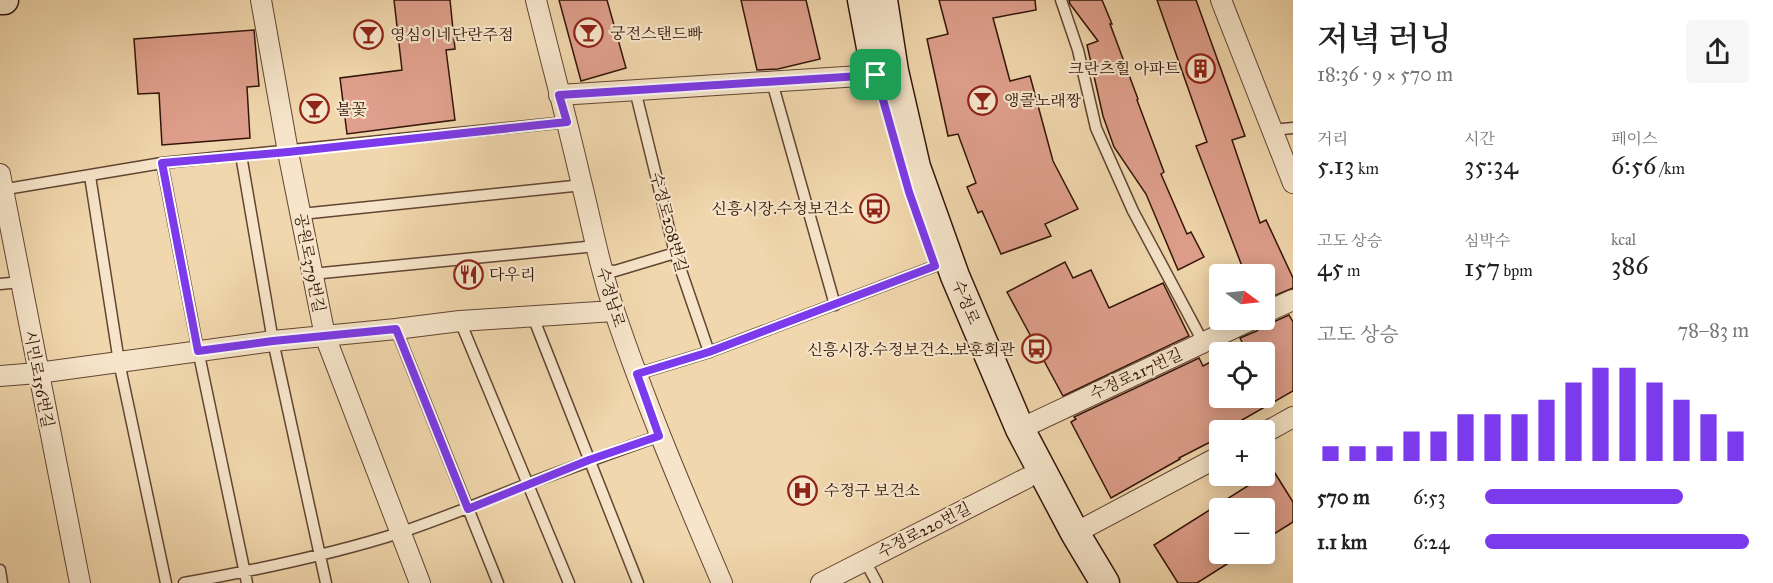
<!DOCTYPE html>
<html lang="ko">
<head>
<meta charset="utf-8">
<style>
	:root { --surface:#fff; --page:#f6f6f6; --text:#222; --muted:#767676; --accent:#7c3aed }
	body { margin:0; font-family:"IM FELL Great Primer","Noto Serif KR",serif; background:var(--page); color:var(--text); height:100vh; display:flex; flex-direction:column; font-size:22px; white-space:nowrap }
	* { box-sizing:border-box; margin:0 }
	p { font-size:20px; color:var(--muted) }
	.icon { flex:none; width:33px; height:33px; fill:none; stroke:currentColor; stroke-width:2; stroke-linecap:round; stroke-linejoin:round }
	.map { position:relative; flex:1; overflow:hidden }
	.details { display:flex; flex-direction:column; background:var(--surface); width:480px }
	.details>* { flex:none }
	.needle { width:39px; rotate:105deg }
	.controls { position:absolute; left:1209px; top:264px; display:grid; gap:12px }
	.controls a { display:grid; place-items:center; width:66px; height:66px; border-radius:6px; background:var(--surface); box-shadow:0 3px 15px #0003; font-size:30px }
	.pin { position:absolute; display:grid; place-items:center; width:51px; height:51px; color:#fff; margin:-26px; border-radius:12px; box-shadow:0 3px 9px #0006 }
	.round { display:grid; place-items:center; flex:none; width:63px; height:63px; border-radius:6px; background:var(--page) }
	.overview { display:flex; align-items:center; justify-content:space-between; height:102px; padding:0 24px }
	h1 { font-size:33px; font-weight:600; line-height:45px }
	.metrics { display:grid; grid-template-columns:repeat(3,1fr); gap:9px; height:102px; padding:6px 24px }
	.metrics div { display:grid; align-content:center }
	.metrics b { font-size:26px; font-weight:600 }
	.metrics small { font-size:16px; font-weight:400 }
	.metrics p { font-size:16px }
	.chart { height:168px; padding:12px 24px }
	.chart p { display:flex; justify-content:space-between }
	.chart svg { width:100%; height:108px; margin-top:6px; stroke:var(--accent); stroke-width:6 }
	ul { padding:0 24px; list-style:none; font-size:20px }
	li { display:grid; grid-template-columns:96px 72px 1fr; align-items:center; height:45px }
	li i { height:15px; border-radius:8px; background:var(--accent) }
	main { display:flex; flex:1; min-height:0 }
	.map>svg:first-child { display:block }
	.building { fill:#df9f8c; stroke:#321409; stroke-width:1.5 }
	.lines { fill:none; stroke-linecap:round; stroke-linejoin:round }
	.service-casing { stroke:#624532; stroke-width:13 }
	.minor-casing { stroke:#624532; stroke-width:22 }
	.secondary-casing { stroke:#321409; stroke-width:31 }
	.service { stroke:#f6e5ca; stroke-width:10 }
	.minor { stroke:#f6e5ca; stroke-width:20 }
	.secondary { stroke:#f6e5ca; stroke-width:28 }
	.route-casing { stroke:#fff; stroke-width:12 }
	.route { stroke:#7c3aed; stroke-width:8 }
	.labels { text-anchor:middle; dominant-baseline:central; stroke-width:4.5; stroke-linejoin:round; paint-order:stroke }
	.poi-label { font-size:16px; fill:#321409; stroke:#f6e5ca; text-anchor:start }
	.street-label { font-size:16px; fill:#321409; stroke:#f6e5ca }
</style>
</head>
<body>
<main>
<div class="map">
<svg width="1293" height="583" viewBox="0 0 1293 583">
	<rect width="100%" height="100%" fill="#f1d7ad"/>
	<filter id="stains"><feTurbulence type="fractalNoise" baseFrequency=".00333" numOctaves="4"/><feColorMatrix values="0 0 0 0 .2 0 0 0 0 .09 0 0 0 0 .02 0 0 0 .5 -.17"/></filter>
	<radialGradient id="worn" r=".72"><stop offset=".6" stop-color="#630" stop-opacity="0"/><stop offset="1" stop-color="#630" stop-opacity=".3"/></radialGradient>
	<!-- building -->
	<path class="building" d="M394,0h56l5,49 -9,1 9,70 -108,14 -7,-56 62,-8z
		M559,0h48l19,68 -45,13z
		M741,0h65l14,59 -42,10 -21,1z
		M939,0h96l1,10 -43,8 17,63 20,-5 23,85 25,48 -33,15 6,12 -50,18 -19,-43 -4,2 -11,-26 9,-4 -18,-49 -10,2 -21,-97 21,-5z
		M1069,0h33l10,24h-2l28,75 -1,1 27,72 -3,2 26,60 4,-2 13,25 -26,13 -32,-76 -32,-47 -11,-31 -16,-71 11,-4 -28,-37z
		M1157,0h39l49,136 -13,4 28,83 6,-3 27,58v10l-29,12v-26h-19l-49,-128 11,-4z
		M254,30l5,56 -12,1 3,51 -88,7 -3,-52 -21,1 -4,-55z
		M1065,262l8,16 18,-8 18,38 54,-25 26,53 -126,60 -56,-104z
		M1289,315l4,7v69l-58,33 2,4 -5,2h-12v7l-41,21 1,1 -69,39 -40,-76 5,-3 -2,-2 125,-59 4,8 17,-9v41h44v-46h-17l-7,-14 17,-7 5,-6 7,-1z
		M1273,470l20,32v20l-29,18v-32h-44v46h23l-46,29h-19l-24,-38z"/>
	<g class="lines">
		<defs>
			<path id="service" d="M1061,0l17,50 18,78 37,83 70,131
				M772,82l63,223
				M635,90l40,163 34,99
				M1272,130l21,-2
				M241,155l32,186 53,242
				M162,163l36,187 49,233
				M90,176l29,186 47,221
				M0,190l162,-27 405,-41
				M301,214l282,-29
				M603,270l12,1 60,-18
				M312,274l284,-28
				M0,284l21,-2
				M533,317l105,266
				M460,321l109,262
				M396,329l102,254
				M637,374l72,-22 226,-86
				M865,561l12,22
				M0,570l2,13
				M184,583c73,-13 147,-28 218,-51 44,-15 86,-32 128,-49 43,-16 86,-32 129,-47"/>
			<path id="minor" d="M261,0l27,152 37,184 95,247
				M536,0c15,61 31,120 45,181 11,44 19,89 34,132 31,92 69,181 107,270
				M1221,0l72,183
				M559,95l317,-20
				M0,174l80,409
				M1264,313l29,-13
				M0,376l38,-3 235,-32 123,-12 64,-8 154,-10
				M1020,429l231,-109
				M1264,433l29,-16
				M1075,533l145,-77
				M821,583l206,-105"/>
			<path id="secondary" d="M0,0h4
				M862,0l13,69
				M883,0l11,71 22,96 39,109 65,153 55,104 30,50"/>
		</defs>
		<!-- service casing -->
		<use href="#service" class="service-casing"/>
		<!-- minor casing -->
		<use href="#minor" class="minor-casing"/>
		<!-- secondary casing -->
		<use href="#secondary" class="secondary-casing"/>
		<!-- service -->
		<use href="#service" class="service"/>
		<!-- minor -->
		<use href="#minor" class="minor"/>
		<!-- secondary -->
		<use href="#secondary" class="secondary"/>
	</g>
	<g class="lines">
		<defs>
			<path id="route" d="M876,75l33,117 26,74 -226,86 -72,22 22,62 -70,24 -121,49 -72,-180 -123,12 -75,10 -36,-188 126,-11 279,-30 -8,-27z"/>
		</defs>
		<!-- route casing -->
		<use href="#route" class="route-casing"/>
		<!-- route -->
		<use href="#route" class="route"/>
	</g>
	<!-- icons -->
	<defs>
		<symbol id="bar-ring" viewBox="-11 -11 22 22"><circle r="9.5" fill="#f6e5ca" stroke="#8f2418" stroke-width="1.5"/><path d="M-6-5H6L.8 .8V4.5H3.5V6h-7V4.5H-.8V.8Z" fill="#8f2418"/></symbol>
		<symbol id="building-ring" viewBox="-11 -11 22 22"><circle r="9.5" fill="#f6e5ca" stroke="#8f2418" stroke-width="1.5"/><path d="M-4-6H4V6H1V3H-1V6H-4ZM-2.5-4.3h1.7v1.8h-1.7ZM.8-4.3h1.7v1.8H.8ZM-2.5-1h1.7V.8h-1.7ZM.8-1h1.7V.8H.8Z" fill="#8f2418"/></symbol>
		<symbol id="bus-ring" viewBox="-11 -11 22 22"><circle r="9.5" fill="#f6e5ca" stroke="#8f2418" stroke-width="1.5"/><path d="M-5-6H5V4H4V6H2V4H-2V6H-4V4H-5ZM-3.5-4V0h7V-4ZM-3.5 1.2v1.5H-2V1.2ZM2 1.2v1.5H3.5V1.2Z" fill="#8f2418"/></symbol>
		<symbol id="restaurant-ring" viewBox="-11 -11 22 22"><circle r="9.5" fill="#f6e5ca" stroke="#8f2418" stroke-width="1.5"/><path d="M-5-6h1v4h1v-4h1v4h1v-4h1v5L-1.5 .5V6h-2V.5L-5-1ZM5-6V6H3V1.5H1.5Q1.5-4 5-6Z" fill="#8f2418"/></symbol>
		<symbol id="hospital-ring" viewBox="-11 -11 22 22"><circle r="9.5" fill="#f6e5ca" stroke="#8f2418" stroke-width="1.5"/><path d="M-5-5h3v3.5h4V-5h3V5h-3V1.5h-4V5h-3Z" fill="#8f2418"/></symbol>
	</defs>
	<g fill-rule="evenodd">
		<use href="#bar-ring" x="572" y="16" width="33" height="33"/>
		<use href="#bar-ring" x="352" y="18" width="33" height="33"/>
		<use href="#building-ring" x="1184" y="52" width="33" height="33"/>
		<use href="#bar-ring" x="966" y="84" width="33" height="33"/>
		<use href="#bar-ring" x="298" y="92" width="33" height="33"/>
		<use href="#bus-ring" x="858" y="192" width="33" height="33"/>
		<use href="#restaurant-ring" x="452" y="258" width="33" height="33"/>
		<use href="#bus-ring" x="1020" y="332" width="33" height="33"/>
		<use href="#hospital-ring" x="786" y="474" width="33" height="33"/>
	</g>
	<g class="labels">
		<!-- poi labels -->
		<g class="poi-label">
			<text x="610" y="33">궁전스탠드빠</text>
			<text x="390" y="34">영심이네단란주점</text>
			<text x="1180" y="68" text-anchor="end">크란츠힐 아파트</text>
			<text x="1004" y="100">앵콜노래짱</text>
			<text x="336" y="109">불꽃</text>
			<text x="854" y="208" text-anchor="end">신흥시장.수정보건소</text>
			<text x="489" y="274">다우리</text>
			<text x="1015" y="349" text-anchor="end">신흥시장.수정보건소.보훈회관</text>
			<text x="824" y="490">수정구 보건소</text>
		</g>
		<!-- street labels -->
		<g class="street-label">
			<text transform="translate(669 222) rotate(75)">수정로208번길</text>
			<text transform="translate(310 263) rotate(79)">공원로379번길</text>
			<text transform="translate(611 297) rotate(73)">수정남로</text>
			<text transform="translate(966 302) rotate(67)">수정로</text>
			<text transform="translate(1136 374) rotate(-25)">수정로217번길</text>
			<text transform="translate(39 379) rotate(79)">시민로156번길</text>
			<text transform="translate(924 530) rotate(-27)">수정로220번길</text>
		</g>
	</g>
	<rect width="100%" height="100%" filter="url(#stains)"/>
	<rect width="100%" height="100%" fill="url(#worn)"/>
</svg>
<div class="controls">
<a><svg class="needle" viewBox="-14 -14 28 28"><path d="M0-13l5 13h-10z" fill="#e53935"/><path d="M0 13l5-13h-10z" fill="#767676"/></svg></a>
<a><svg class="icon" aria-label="locate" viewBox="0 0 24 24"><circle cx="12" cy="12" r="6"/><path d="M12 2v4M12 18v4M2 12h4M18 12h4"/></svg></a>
<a>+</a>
<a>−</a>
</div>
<div class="pin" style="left:876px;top:75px;background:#1e9e55"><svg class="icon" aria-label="arrive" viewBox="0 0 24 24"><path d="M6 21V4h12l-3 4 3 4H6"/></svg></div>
</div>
<section class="details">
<div class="overview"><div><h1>저녁 러닝</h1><p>18:36 · 9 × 570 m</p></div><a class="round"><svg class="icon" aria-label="share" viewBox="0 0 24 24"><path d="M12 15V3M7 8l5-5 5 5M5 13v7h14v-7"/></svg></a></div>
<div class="metrics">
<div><p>거리</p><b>5.13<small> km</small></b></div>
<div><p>시간</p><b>35:34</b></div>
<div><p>페이스</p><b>6:56<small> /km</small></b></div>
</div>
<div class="metrics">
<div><p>고도 상승</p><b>45<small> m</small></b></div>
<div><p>심박수</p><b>157<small> bpm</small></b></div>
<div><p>kcal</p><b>386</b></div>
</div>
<div class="chart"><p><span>고도 상승</span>78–83 m</p>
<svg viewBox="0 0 160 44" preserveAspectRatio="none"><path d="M5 44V38M15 44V38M25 44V38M35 44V32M45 44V32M55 44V25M65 44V25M75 44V25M85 44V19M95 44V12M105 44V6M115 44V6M125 44V12M135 44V19M145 44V25M155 44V32"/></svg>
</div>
<ul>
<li><b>570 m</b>6:53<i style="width:75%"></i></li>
<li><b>1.1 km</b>6:24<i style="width:100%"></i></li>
</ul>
</section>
</main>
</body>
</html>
